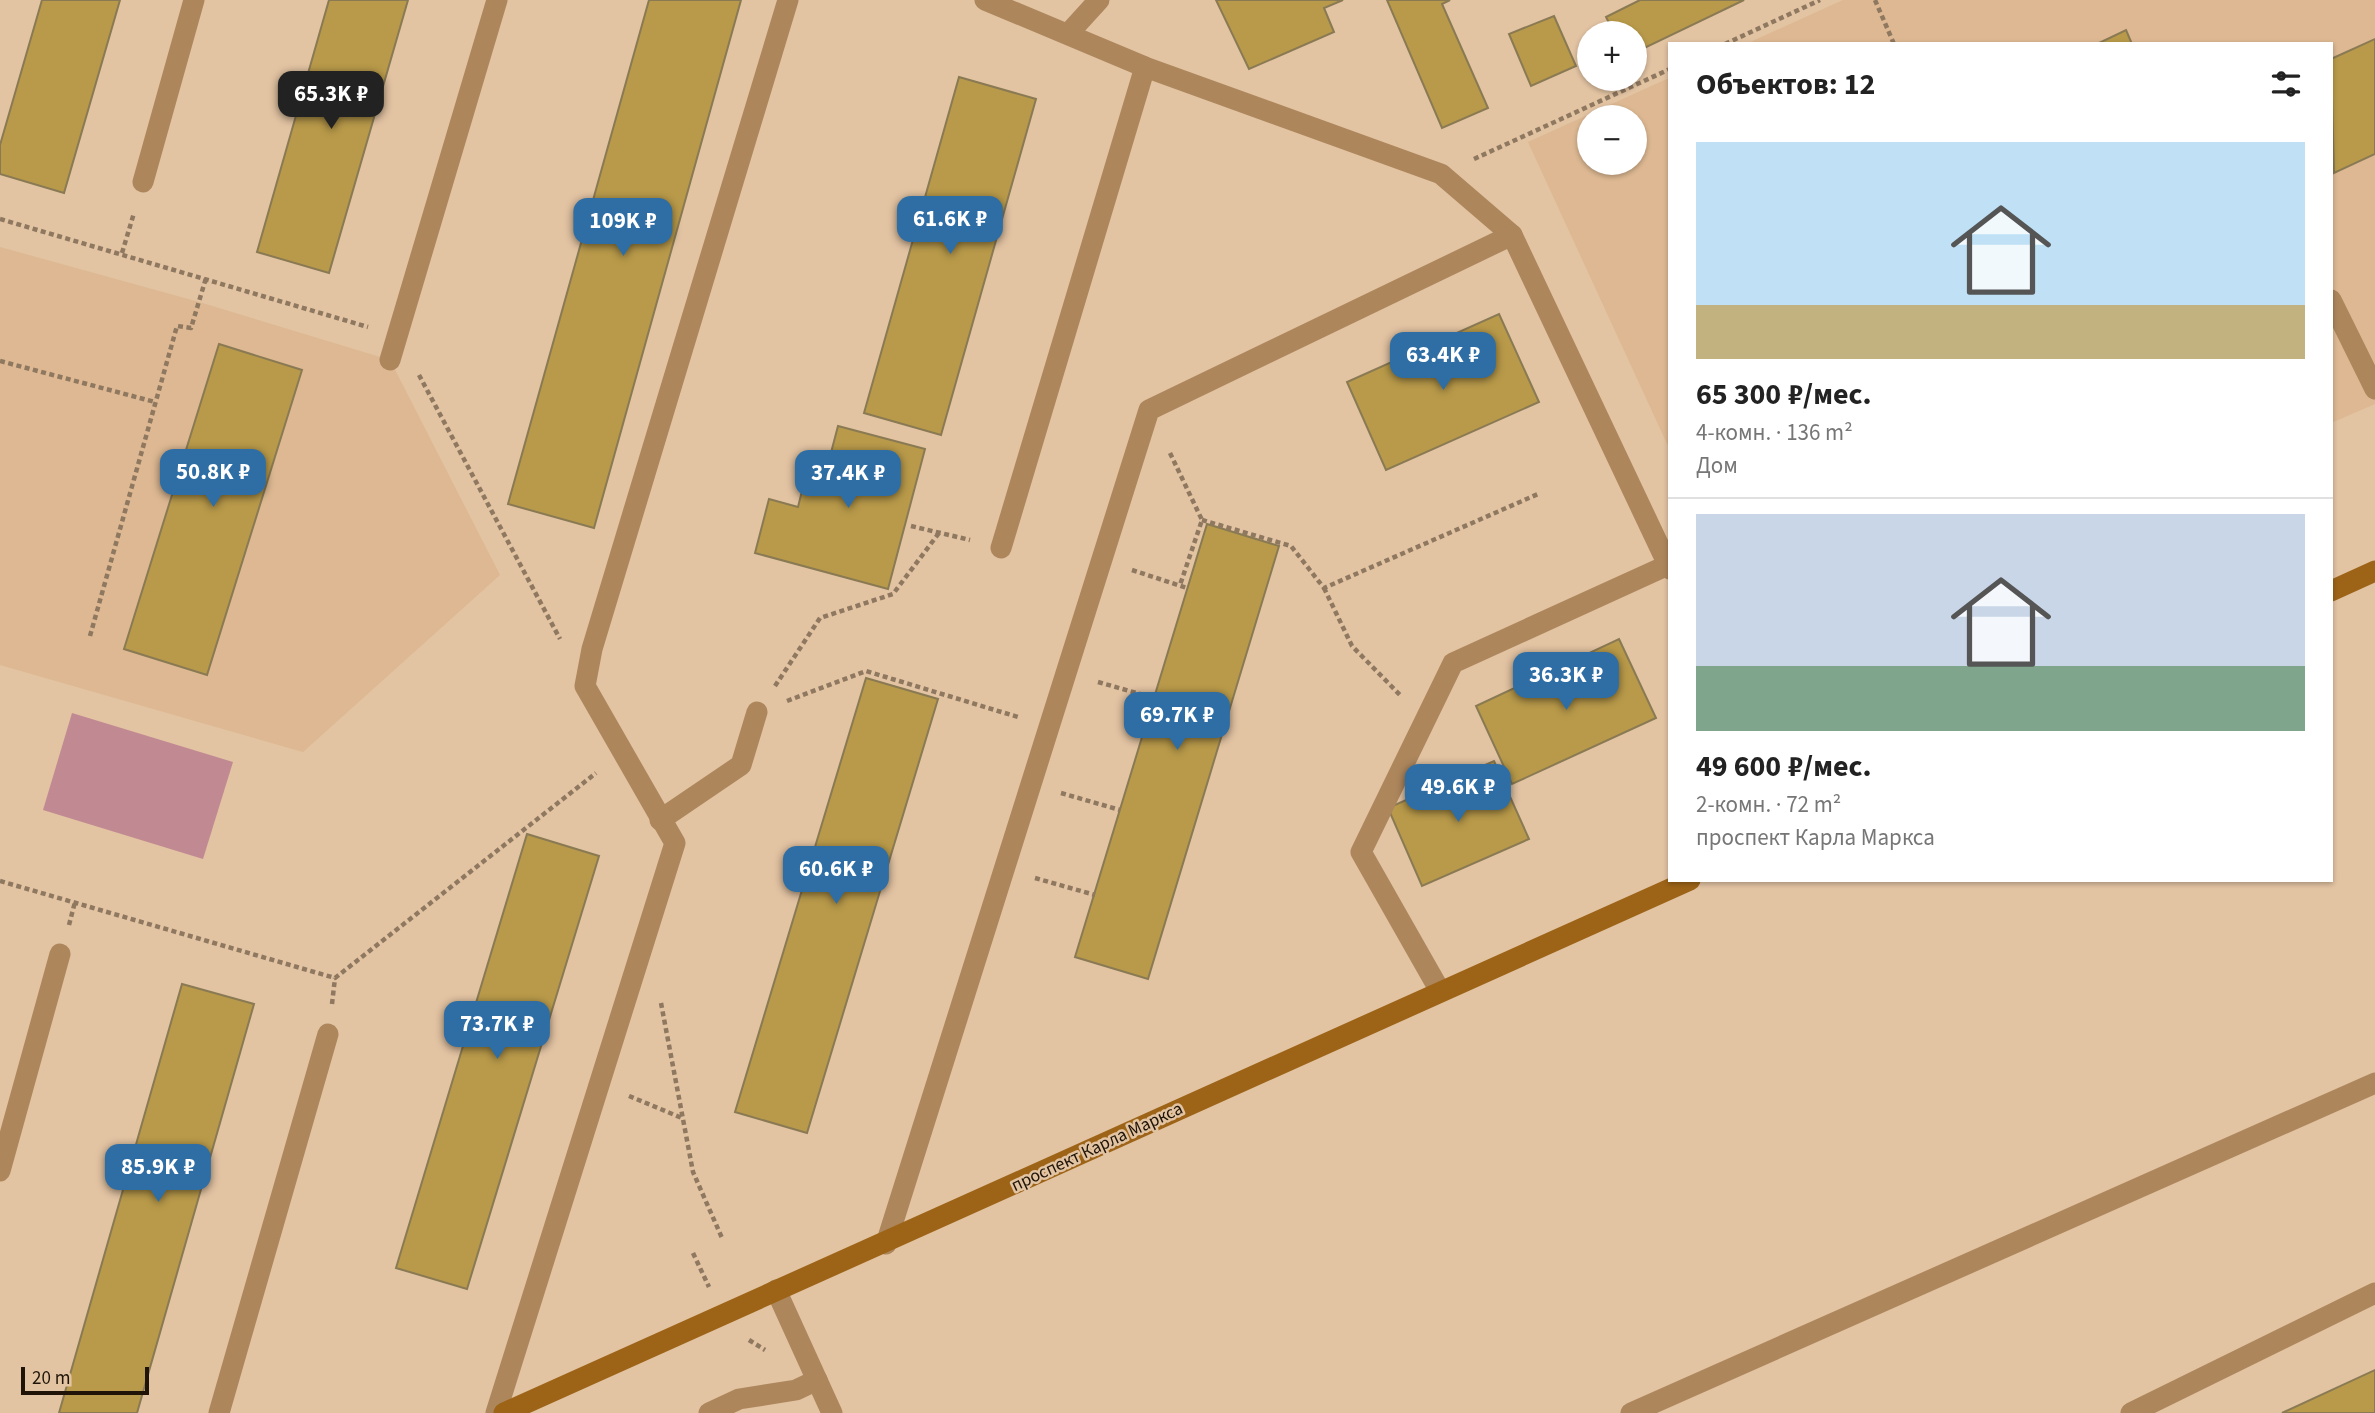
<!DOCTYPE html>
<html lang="ru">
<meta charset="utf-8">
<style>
body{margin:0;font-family:"Source Sans 3",sans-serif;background:#f6f6f6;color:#222;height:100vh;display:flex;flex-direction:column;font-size:26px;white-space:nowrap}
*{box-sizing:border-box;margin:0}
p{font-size:23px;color:#767676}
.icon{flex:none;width:38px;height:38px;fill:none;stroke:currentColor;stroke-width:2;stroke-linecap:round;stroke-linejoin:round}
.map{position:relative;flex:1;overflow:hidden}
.sheet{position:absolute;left:1668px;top:42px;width:665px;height:840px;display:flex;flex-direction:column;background:#fff;border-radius:0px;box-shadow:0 2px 5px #0004}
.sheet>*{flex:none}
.fabs{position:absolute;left:1577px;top:21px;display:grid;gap:14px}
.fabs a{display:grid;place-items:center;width:70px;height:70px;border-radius:50%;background:#fff;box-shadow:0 2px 5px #0004;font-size:35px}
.scale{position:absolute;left:21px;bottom:18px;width:128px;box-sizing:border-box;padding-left:7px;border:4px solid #1f1407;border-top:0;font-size:19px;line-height:24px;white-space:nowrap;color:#1f1407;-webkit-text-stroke:5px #e2c3a2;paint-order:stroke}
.price{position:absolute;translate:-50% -60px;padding:0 16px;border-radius:14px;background:#2f6ea5;color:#fff;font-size:23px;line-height:46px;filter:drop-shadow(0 2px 4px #0008)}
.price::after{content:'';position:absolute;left:50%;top:42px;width:21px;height:16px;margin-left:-10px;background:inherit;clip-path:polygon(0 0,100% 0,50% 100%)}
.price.active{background:#222;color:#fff}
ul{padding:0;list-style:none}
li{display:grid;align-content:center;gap:14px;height:371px;padding:0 28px}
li+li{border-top:2px solid #e0e0e0}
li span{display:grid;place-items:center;height:217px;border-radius:0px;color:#555}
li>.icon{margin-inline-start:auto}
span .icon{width:126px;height:126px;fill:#fffc;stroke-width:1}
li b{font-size:30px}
h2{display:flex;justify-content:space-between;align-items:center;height:84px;padding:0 28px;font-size:30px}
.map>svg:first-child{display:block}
.built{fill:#ddb892;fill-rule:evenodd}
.green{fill:#c18a93}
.building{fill:#b99a4a;stroke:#8a7a54;stroke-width:2}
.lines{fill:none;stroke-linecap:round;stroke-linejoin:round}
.path{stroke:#8f7860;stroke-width:4.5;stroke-dasharray:5 3.5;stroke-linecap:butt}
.lane{stroke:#ad865c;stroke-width:21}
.secondary{stroke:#9d6418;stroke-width:21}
.labels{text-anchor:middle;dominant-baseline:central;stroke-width:5;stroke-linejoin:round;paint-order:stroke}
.street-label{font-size:18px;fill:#1f1407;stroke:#e2c3a2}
</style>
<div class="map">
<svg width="2375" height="1413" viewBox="0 0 2375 1413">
<rect width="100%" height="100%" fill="#e2c3a2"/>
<g class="built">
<polygon points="1843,0 2375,0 2375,404 2331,423 2331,44 1746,44"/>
<path d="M1669 78V448L1528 142ZM1634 117V163H1589V117Z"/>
<polygon points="0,247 199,302 390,360 500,575 303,752 0,665"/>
</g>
<polygon class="green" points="72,713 233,762 203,859 43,810"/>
<g class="building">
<polygon points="42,0 120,0 64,193 0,174 0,145"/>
<polygon points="329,0 408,0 329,273 257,252"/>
<polygon points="649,0 741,0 594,528 508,504"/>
<polygon points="1216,0 1343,0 1324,8 1334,32 1249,69"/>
<polygon points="1387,0 1450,0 1442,4 1488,108 1442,128"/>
<polygon points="1640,0 1744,0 1634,53 1634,33 1614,33 1606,17"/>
<polygon points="1554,16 1576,66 1531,86 1509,34"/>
<polygon points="2126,30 2132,44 2097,44"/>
<polygon points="2375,39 2375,154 2334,173 2331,59"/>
<polygon points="959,77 1036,99 941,435 864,413"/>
<polygon points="1499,314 1539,402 1386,470 1347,382"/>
<polygon points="219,344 302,370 207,675 124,649"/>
<polygon points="838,426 925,449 888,589 755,553 769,499 798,507 809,463 827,468"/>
<polygon points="1207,524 1279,546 1148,979 1075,957"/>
<polygon points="1619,639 1656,718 1512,784 1476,706"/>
<polygon points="866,678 938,699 807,1133 735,1112"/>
<polygon points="1494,761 1529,839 1422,886 1388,808"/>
<polygon points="527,834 599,856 467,1289 396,1268"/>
<polygon points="182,984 254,1004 137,1413 59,1413"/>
<polygon points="2375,1370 2375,1413 2282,1413"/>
</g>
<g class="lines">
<g class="path">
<polyline points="1875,0 1894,44"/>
<polyline points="1725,44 1820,0"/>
<polyline points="1474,159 1670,69"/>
<polyline points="0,219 368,327"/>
<polyline points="122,253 134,213"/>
<polyline points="0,361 155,402"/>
<polyline points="419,375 560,639"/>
<polyline points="1170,453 1202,520 1180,585"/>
<polyline points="1202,520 1291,546 1324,588 1538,494"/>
<polyline points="911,526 970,540"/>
<polyline points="1132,570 1187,588"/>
<polyline points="1324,588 1352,646 1402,697"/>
<polyline points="90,636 177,326 191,328 206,278"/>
<polyline points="1098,682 1154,698"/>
<polyline points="775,686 820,618 893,594 939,533"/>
<polyline points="787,701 866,671 1018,717"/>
<polyline points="1061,793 1120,810"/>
<polyline points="1035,878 1095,895"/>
<polyline points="0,881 335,978 596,773"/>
<polyline points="69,925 75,902"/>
<polyline points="661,1003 693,1172 722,1238"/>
<polyline points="332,1004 335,978"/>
<polyline points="629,1096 682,1118"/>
<polyline points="693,1253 709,1287"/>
<polyline points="749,1340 765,1350"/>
</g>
<g class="lane">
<polyline points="985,0 1145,67 1441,174 1512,235 1670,569"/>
<polyline points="1068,34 1099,0"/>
<polyline points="143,182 194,0"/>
<polyline points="2331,300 2375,389"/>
<polyline points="390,360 497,0"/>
<polyline points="1001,548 1145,67"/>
<polyline points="660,820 741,765 757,712"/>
<polyline points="1440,991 1361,852 1453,663 1668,565"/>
<polyline points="0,1171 60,954"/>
<polyline points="886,1244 1149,410 1512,235"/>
<polyline points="776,1290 832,1413"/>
<polyline points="219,1413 328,1034"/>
<polyline points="496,1413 675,843 585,686 592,649 788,0"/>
<polyline points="709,1413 739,1399 796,1390 817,1380"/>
<polyline points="1631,1413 2375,1083"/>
<polyline points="2131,1413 2375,1293"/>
</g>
<g class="secondary">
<polyline points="2331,591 2375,571"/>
<polyline points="504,1413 1690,880"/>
</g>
</g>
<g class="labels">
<g class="street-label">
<text transform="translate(1097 1147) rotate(-25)">проспект Карла Маркса</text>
</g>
</g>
</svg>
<div class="fabs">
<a>+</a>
<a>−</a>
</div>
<div class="scale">20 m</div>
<b class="price active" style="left:331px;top:131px">65.3K ₽</b>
<b class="price" style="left:950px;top:256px">61.6K ₽</b>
<b class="price" style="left:623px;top:258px">109K ₽</b>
<b class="price" style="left:1443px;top:392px">63.4K ₽</b>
<b class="price" style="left:213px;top:509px">50.8K ₽</b>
<b class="price" style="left:848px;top:510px">37.4K ₽</b>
<b class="price" style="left:1566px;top:712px">36.3K ₽</b>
<b class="price" style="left:1177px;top:752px">69.7K ₽</b>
<b class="price" style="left:1458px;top:824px">49.6K ₽</b>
<b class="price" style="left:836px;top:906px">60.6K ₽</b>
<b class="price" style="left:497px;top:1061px">73.7K ₽</b>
<b class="price" style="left:158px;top:1204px">85.9K ₽</b>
<section class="sheet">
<h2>Объектов: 12<svg class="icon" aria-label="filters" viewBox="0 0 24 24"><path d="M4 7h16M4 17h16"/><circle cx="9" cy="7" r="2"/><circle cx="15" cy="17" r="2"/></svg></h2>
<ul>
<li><span style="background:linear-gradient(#bfe0f5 75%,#c2b280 0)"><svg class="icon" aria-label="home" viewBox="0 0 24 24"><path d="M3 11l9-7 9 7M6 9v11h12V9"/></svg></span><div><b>65 300 ₽/мес.</b><p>4-комн. · 136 m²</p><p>Дом</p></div></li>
<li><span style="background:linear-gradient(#c9d6e8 70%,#7fa58c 0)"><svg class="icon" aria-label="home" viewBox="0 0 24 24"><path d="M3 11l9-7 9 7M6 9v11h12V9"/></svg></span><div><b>49 600 ₽/мес.</b><p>2-комн. · 72 m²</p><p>проспект Карла Маркса</p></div></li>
</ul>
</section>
</div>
